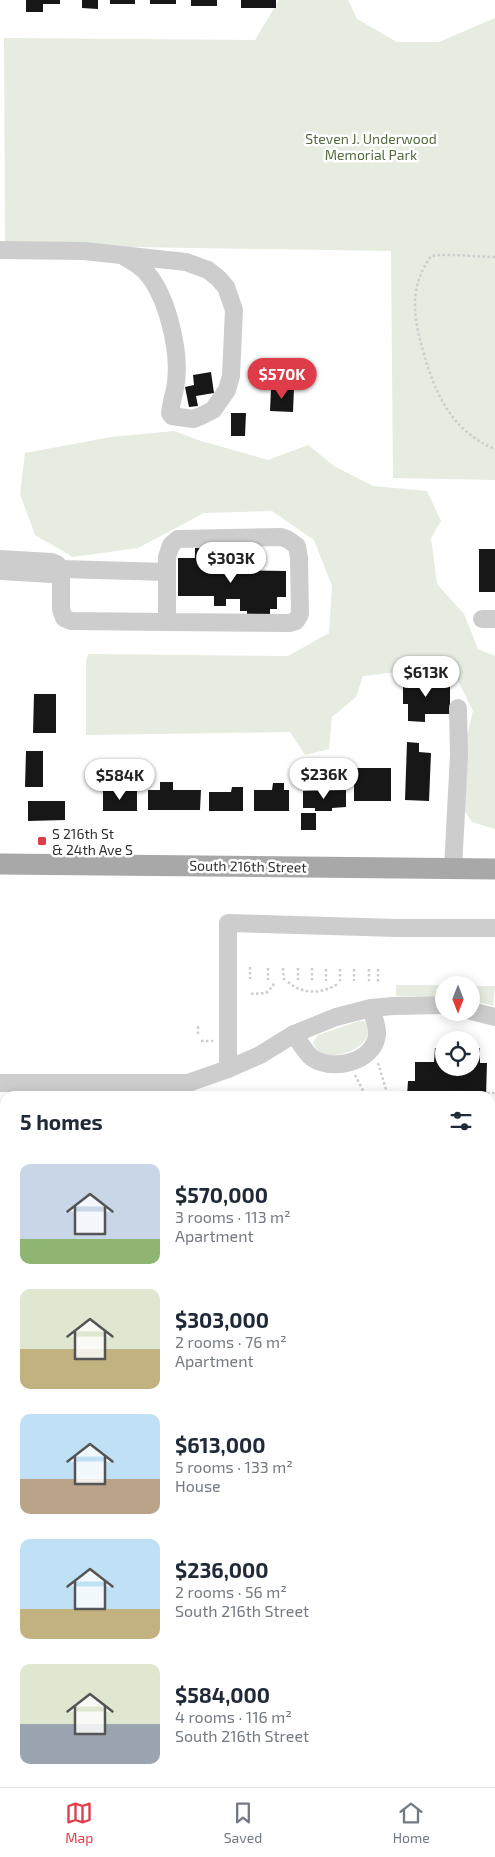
<!DOCTYPE html>
<meta charset="utf-8">
<style>
body{margin:0;font-family:"Exo 2",sans-serif;background:#f6f6f7;color:#1f2937;height:100vh;display:flex;flex-direction:column;font-size:19px;white-space:nowrap}
*{box-sizing:border-box;margin:0}
p{font-size:16px;color:#747a83}
.icon{flex:none;width:28px;height:28px;fill:none;stroke:currentColor;stroke-width:2;stroke-linecap:round;stroke-linejoin:round}
.map{position:relative;flex:1;overflow:hidden}
.details{position:absolute;left:0px;top:1091px;width:495px;height:696px;display:flex;flex-direction:column;background:#fff;border-radius:15px 15px 0 0;box-shadow:0 2px 12px #0003}
.details>*{flex:none}
.needle{width:32px;rotate:180deg}
.buttons{position:absolute;left:435px;top:976px;display:grid;gap:10px}
.buttons a{display:grid;place-items:center;width:45px;height:45px;border-radius:50%;background:#fff;box-shadow:0 2px 12px #0003;font-size:25px}
.price{position:absolute;translate:-50% -42px;padding:0 11px;border-radius:18px;background:#fff;color:#222;font-size:16px;line-height:32px;filter:drop-shadow(0 1px 2px #0008)}
.price::after{content:'';position:absolute;left:50%;top:30px;width:15px;height:11px;margin-left:-8px;background:inherit;clip-path:polygon(0 0,100% 0,50% 100%)}
.price.on{background:#de3c48;color:#fff}
ul{padding:0;list-style:none}
li{display:flex;align-items:center;gap:15px;height:125px;padding:0 20px}
li span{display:grid;place-items:center;flex:none;width:140px;height:100px;border-radius:10px;color:#555}
li>.icon{margin-inline-start:auto}
span .icon{width:60px;height:60px;fill:#fffc;stroke-width:1}
li b{font-size:21px}
h2{display:flex;justify-content:space-between;align-items:center;height:60px;padding:0 20px;font-size:21px}
.tabs{display:flex;justify-content:space-around;align-items:center;height:70px;border-top:1px solid #e0e1e3;background:#fff;font-size:14px;color:#747a83}
.tabs a{display:grid;justify-items:center;gap:2px}
.tabs .on{color:#de3c48}
.map>svg:first-child{display:block}
.green{fill:#e6ecdf}
.building{fill:#171717}
.lines{fill:none;stroke-linecap:round;stroke-linejoin:round}
.path{stroke:#cdcdcd;stroke-width:2.5;stroke-dasharray:2.5 2.5;stroke-linecap:butt}
.minor{stroke:#cdcdcd;stroke-width:18}
.major{stroke:#a8a8a8;stroke-width:21}
.poi-dot{fill:#de3c48;stroke:#fff;stroke-width:2}
.labels{text-anchor:middle;dominant-baseline:central;stroke-width:5;stroke-linejoin:round;paint-order:stroke}
.park-label{font-size:14px;fill:#536b3f;stroke:#fff}
.poi-label{font-size:14px;fill:#303030;stroke:#fff;text-anchor:start}
.street-label{font-size:14px;fill:#303030;stroke:#fff}
</style>
<div class="map">
<svg width="495" height="1787" viewBox="0 0 495 1787">
<rect width="100%" height="100%" fill="#fff"/>
<g class="green">
<polygon points="279,0 348,0 357,19 397,42 439,42 495,18 495,480 393,478 391,251 5,245 4,38 255,40"/>
<polygon points="174,431 201,441 268,460 308,445 334,466 373,486 427,491 441,521 431,538 437,584 464,614 478,649 495,656 495,829 472,822 453,794 473,711 454,673 406,671 363,676 356,697 332,717 329,749 305,755 290,732 86,735 86,661 88,654 288,656 329,633 332,586 314,540 272,511 204,513 138,548 73,557 35,535 20,494 25,453 111,437"/>
<rect x="396" y="985" width="48" height="11"/>
<polygon points="471,986 495,986 493,1006 471,1000"/>
<path d="M359 1021H364C385 1044 322 1072 313 1042L318 1035Z"/>
</g>
<g class="building">
<polygon points="26,0 60,0 60,4 43,4 43,12 26,12"/>
<polygon points="82,0 98,0 98,9 82,8"/>
<rect x="110" y="0" width="25" height="4"/>
<rect x="150" y="0" width="26" height="4"/>
<rect x="191" y="0" width="26" height="6"/>
<rect x="241" y="0" width="35" height="8"/>
<polygon points="211,372 214,393 196,396 198,406 189,407 185,387 194,385 193,375"/>
<polygon points="271,388 294,388 293,412 270,411"/>
<polygon points="231,413 246,413 245,436 231,436"/>
<polygon points="195,548 212,548 212,559 223,559 222,570 286,571 286,597 277,597 277,609 270,609 270,620 247,620 247,611 240,611 240,599 226,599 226,606 214,606 214,596 178,596 178,558 195,558"/>
<rect x="479" y="549" width="16" height="43"/>
<polygon points="403,679 450,679 450,714 425,714 425,722 408,721 408,704 403,704"/>
<polygon points="34,694 56,694 56,733 33,733"/>
<polygon points="407,742 419,743 419,752 431,753 429,801 405,800"/>
<polygon points="26,751 43,751 43,787 25,787"/>
<rect x="354" y="768" width="37" height="33"/>
<polygon points="160,782 173,782 173,790 201,790 200,810 148,810 148,790 160,790"/>
<polygon points="273,783 284,783 284,790 289,790 289,811 254,811 254,790 272,790"/>
<polygon points="232,787 243,787 243,811 209,811 209,792 231,792"/>
<polygon points="346,790 346,807 332,808 332,811 315,811 315,808 303,808 303,791"/>
<rect x="103" y="791" width="34" height="20"/>
<polygon points="28,801 65,801 65,820 28,821"/>
<rect x="301" y="813" width="15" height="17"/>
<polygon points="435,1048 444,1048 444,1068 471,1068 471,1048 480,1048 480,1063 487,1063 486,1096 407,1096 408,1081 415,1081 415,1062 434,1062"/>
<polygon points="490,1335 495,1335 495,1787 332,1787 332,1782 490,1782"/>
<rect x="97" y="1782" width="111" height="5"/>
</g>
<g class="lines">
<g class="path">
<path d="M495 257C474 257 452 253 431 256 409 287 413 316 423 351 435 393 451 431 495 449"/>
<polyline points="250,967 250,979"/>
<polyline points="268,968 268,980"/>
<polyline points="283,968 284,980"/>
<polyline points="298,968 298,980"/>
<polyline points="312,968 312,981"/>
<polyline points="326,969 326,981"/>
<polyline points="340,969 340,981"/>
<polyline points="354,969 354,981"/>
<polyline points="369,969 369,981"/>
<polyline points="378,969 378,982"/>
<path d="M288 982C303 995 323 994 339 983"/>
<polyline points="251,994 266,993 273,986 274,982"/>
<polyline points="198,1034 198,1027 200,1028"/>
<polyline points="201,1041 213,1041"/>
<polyline points="378,1063 388,1096"/>
<polyline points="355,1075 366,1096"/>
<polyline points="487,1093 495,1093"/>
<polyline points="490,1278 495,1278"/>
</g>
<g class="minor">
<path d="M0 250 84 251 186 262 208 270 218 278 226 287 234 310 231 376 227 390 213 410 201 416 193 419 172 416 170 413C171 402 175 393 176 382 180 350 167 292 143 269 137 264 130 260 123 256"/>
<polygon points="281,537 287,539 297,546 299,558 300,614 296,621 289,623 167,622 167,557 171,545 178,539"/>
<polyline points="0,559 52,562 57,564 61,569 61,609 64,618 71,621 167,622"/>
<polyline points="0,571 51,574 61,569 167,572"/>
<polyline points="482,619 495,619"/>
<polyline points="453,868 459,755 458,708"/>
<polyline points="471,1011 495,1017"/>
<path d="M294 1034C299 1041 304 1050 310 1056 329 1073 374 1063 377 1035 378 1026 373 1017 371 1008"/>
<polyline points="228,1069 228,923 396,928 495,928"/>
<polyline points="0,1083 188,1083 228,1069 260,1055 294,1034 336,1017 371,1008 393,1006 444,1005"/>
<polyline points="0,1188 0,1787"/>
<polyline points="490,1307 495,1307"/>
<polyline points="69,1787 69,1782"/>
<polyline points="243,1787 244,1782"/>
<polyline points="304,1787 304,1782"/>
</g>
<polyline class="major" points="0,864 495,869"/>
</g>
<rect class="poi-dot" x="37" y="836" width="10" height="10" rx="2.5"/>
<g class="labels">
<g class="park-label">
<text x="371" y="138">Steven J. Underwood<tspan x="371" dy="16">Memorial Park</tspan></text>
</g>
<g class="poi-label">
<text x="52" y="833">S 216th St<tspan x="52" dy="16">&amp; 24th Ave S</tspan></text>
</g>
<g class="street-label">
<text transform="translate(248 866) rotate(1)">South 216th Street</text>
</g>
</g>
</svg>
<div class="buttons">
<a><svg class="needle" viewBox="-14 -14 28 28"><path d="M0-13l5 13h-10z" fill="#e53935"/><path d="M0 13l5-13h-10z" fill="#747a83"/></svg></a>
<a><svg class="icon" aria-label="locate" viewBox="0 0 24 24"><circle cx="12" cy="12" r="6"/><path d="M12 2v4M12 18v4M2 12h4M18 12h4"/></svg></a>
</div>
<b class="price on" style="left:282px;top:400px">$570K</b>
<b class="price" style="left:231px;top:584px">$303K</b>
<b class="price" style="left:426px;top:698px">$613K</b>
<b class="price" style="left:324px;top:800px">$236K</b>
<b class="price" style="left:120px;top:801px">$584K</b>
<section class="details">
<h2>5 homes<svg class="icon" aria-label="filters" viewBox="0 0 24 24"><path d="M4 7h16M4 17h16"/><circle cx="9" cy="7" r="2"/><circle cx="15" cy="17" r="2"/></svg></h2>
<ul>
<li><span style="background:linear-gradient(#c9d6e8 75%,#8fb573 0)"><svg class="icon" aria-label="home" viewBox="0 0 24 24"><path d="M3 11l9-7 9 7M6 9v11h12V9"/></svg></span><div><b>$570,000</b><p>3 rooms · 113 m²</p><p>Apartment</p></div></li>
<li><span style="background:linear-gradient(#dfe7d0 60%,#c2b280 0)"><svg class="icon" aria-label="home" viewBox="0 0 24 24"><path d="M3 11l9-7 9 7M6 9v11h12V9"/></svg></span><div><b>$303,000</b><p>2 rooms · 76 m²</p><p>Apartment</p></div></li>
<li><span style="background:linear-gradient(#bfe0f5 65%,#b9a48a 0)"><svg class="icon" aria-label="home" viewBox="0 0 24 24"><path d="M3 11l9-7 9 7M6 9v11h12V9"/></svg></span><div><b>$613,000</b><p>5 rooms · 133 m²</p><p>House</p></div></li>
<li><span style="background:linear-gradient(#bfe0f5 70%,#c2b280 0)"><svg class="icon" aria-label="home" viewBox="0 0 24 24"><path d="M3 11l9-7 9 7M6 9v11h12V9"/></svg></span><div><b>$236,000</b><p>2 rooms · 56 m²</p><p>South 216th Street</p></div></li>
<li><span style="background:linear-gradient(#dfe7d0 60%,#9aa5b1 0)"><svg class="icon" aria-label="home" viewBox="0 0 24 24"><path d="M3 11l9-7 9 7M6 9v11h12V9"/></svg></span><div><b>$584,000</b><p>4 rooms · 116 m²</p><p>South 216th Street</p></div></li>
</ul>
</section>
</div>
<nav class="tabs">
<a class="on"><svg class="icon" aria-label="map" viewBox="0 0 24 24"><path d="M3 6l6-2 6 2 6-2v14l-6 2-6-2-6 2zM9 4v14M15 6v14"/></svg>Map</a>
<a><svg class="icon" aria-label="saved" viewBox="0 0 24 24"><path d="M7 4h10v16l-5-4-5 4z"/></svg>Saved</a>
<a><svg class="icon" aria-label="home" viewBox="0 0 24 24"><path d="M3 11l9-7 9 7M6 9v11h12V9"/></svg>Home</a>
</nav>
